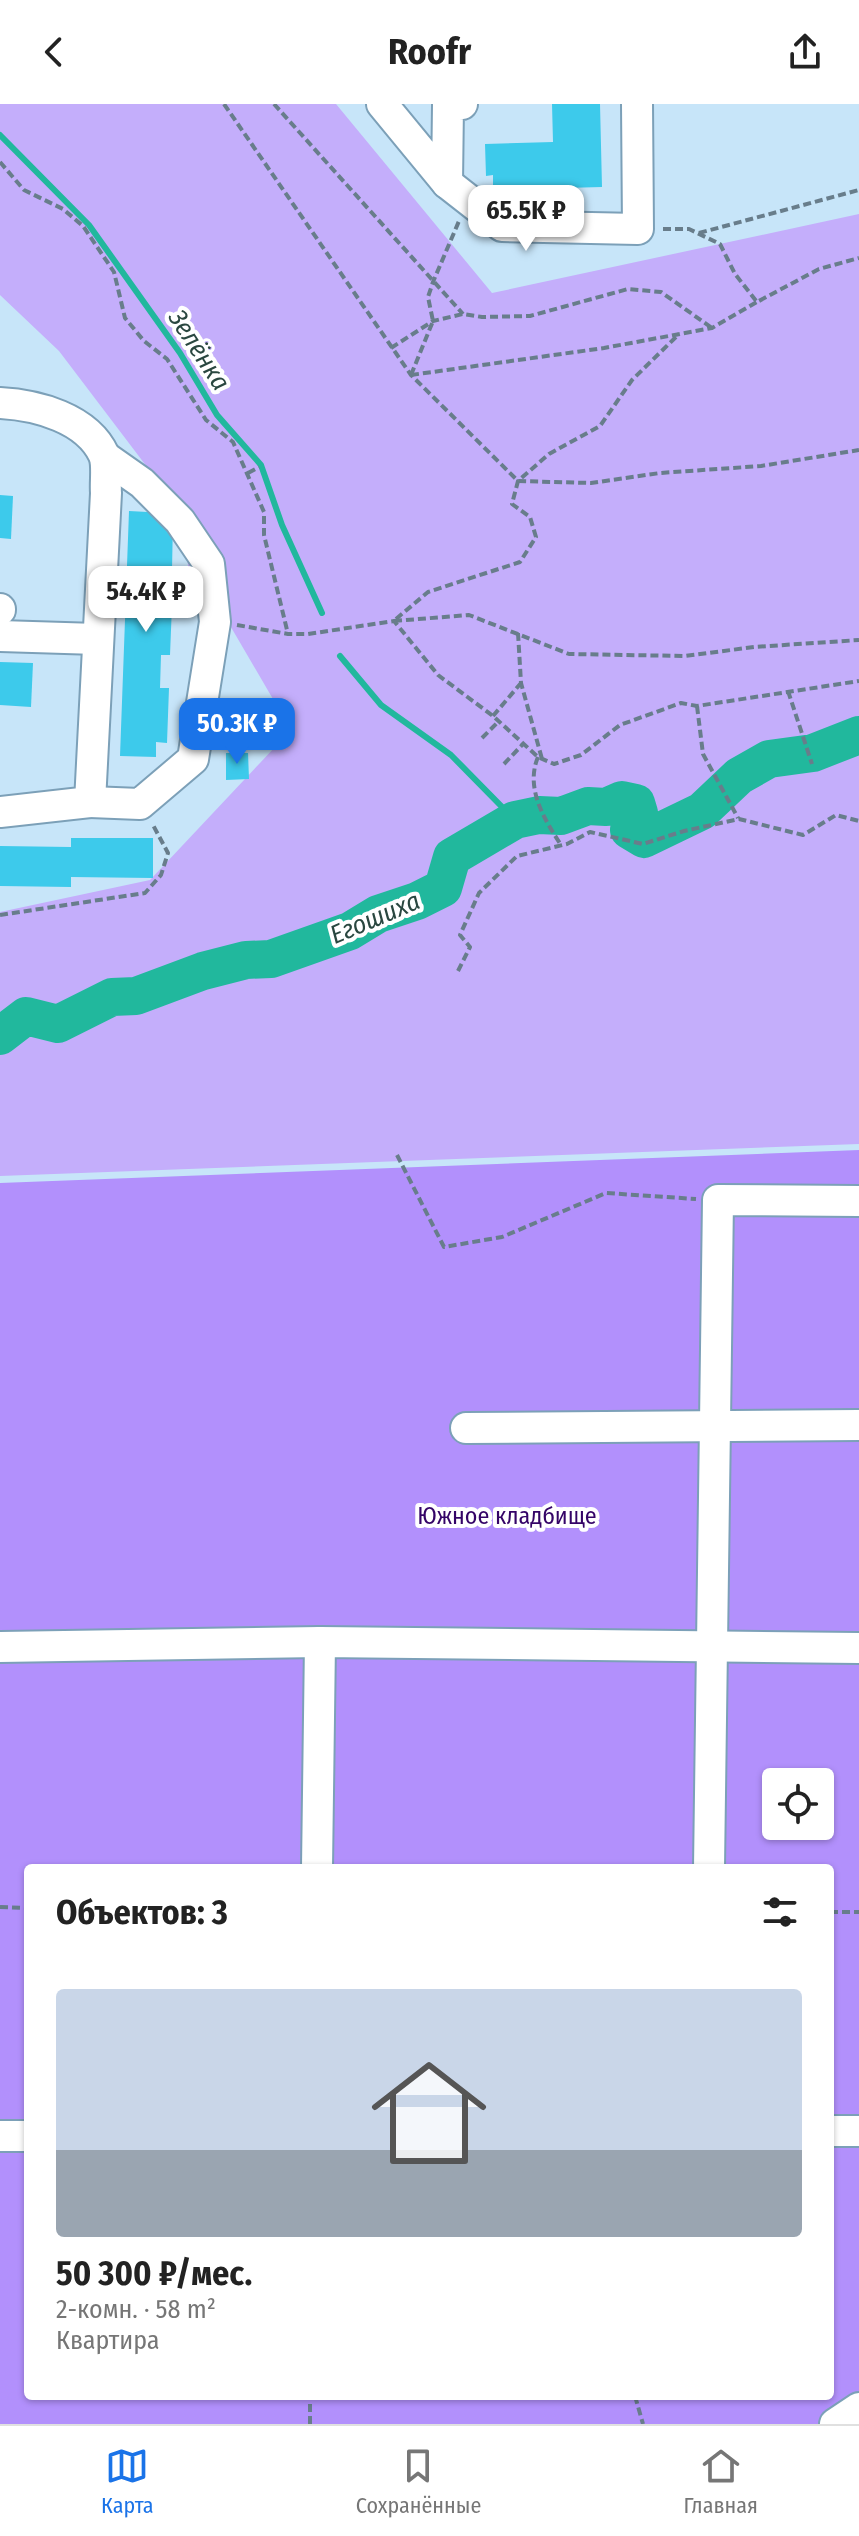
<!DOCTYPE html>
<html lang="ru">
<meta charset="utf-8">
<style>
body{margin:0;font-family:"Fira Sans Condensed",sans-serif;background:#f6f6f6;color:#222;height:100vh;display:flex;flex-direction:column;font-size:30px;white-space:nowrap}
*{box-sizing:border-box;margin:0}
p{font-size:26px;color:#767676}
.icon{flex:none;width:44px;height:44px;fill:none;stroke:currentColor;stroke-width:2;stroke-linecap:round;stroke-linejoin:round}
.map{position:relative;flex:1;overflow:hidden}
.panel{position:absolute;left:24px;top:1760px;width:810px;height:536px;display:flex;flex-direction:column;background:#fff;border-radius:8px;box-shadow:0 2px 6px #0004}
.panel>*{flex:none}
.controls{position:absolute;left:762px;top:1664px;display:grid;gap:16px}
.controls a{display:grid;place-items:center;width:72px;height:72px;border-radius:8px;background:#fff;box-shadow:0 2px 6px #0004;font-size:40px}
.price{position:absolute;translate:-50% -68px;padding:0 18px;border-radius:16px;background:#fff;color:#222;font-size:26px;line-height:52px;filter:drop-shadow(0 2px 4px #0008)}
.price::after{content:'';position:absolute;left:50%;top:48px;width:24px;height:18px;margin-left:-12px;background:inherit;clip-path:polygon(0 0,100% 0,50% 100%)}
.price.on{background:#1a73e8;color:#fff}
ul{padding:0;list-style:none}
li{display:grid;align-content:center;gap:16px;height:424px;padding:0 32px}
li+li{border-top:2px solid #e0e0e0}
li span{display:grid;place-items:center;height:248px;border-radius:8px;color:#555}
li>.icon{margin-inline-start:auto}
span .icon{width:144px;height:144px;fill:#fffc;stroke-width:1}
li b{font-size:34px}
h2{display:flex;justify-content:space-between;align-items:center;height:96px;padding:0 32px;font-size:34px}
header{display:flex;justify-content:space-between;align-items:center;height:104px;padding:0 32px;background:#fff;font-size:36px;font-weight:700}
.dock{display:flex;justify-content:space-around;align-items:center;height:112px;border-top:2px solid #e0e0e0;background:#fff;font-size:22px;color:#767676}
.dock a{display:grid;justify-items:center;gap:4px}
.dock .on{color:#1a73e8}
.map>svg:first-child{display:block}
.green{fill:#c4aefb}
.forest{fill:#b290fc;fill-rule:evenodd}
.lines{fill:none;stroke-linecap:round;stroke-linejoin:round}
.stream{stroke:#21b89d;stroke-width:6}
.river{stroke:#21b89d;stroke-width:38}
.building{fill:#3dcaeb}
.minor-casing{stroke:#7ca0b8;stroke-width:34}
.path{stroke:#687d8b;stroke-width:4;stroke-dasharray:8 4;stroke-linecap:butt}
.minor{stroke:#fff;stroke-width:30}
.labels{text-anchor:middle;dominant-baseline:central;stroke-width:8;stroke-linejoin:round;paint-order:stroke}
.park-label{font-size:24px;fill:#340467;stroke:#fff}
.water-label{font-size:26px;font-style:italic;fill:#2a4740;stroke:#fff}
</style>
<header><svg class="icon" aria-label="back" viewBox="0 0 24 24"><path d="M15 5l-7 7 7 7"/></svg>Roofr<svg class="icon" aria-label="share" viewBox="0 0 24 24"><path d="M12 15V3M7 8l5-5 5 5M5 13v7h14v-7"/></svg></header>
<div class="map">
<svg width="859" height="2320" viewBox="0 0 859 2320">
<rect width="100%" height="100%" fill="#c7e5f9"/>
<polygon class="green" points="0,0 336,0 492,189 859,110 859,1040 0,1072 0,808 150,776 291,626 228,518 189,479 185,413 59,247 0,191"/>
<path class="forest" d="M859 1046V2320H0V1079ZM776 1678H820V1722H776ZM28 1764H830V2292H28Z"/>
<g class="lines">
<g class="stream">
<polyline points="0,31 89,121 180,249 217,311 261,361 282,421 322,509"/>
<polyline points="340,552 381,601 451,651 515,716"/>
</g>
<polyline class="river" points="0,932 26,912 58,920 112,893 136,892 203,867 246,856 271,855 350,827 378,810 417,797 443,784 452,753 515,716 539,711 561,712 588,702 606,703 622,696 636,699 639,709 629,726 644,735 702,707 739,672 769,655 813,649 859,631"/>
</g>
<g class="building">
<polygon points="552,0 600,0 602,83 493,86 493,71 486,72 485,40 553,38"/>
<polygon points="0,391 13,392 11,435 0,434"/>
<polygon points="129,407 166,409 173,416 172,466 165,466 164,501 172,501 170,551 161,551 160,584 169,584 167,639 156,638 156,653 120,652"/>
<polygon points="0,558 33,559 31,603 0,601"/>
<polygon points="226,649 248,649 249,675 226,676"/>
<polygon points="71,734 153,734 153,774 71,773 71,783 0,782 0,742 71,743"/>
</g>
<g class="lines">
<g class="minor-casing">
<g id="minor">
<polyline points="382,0 447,79 448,1 462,0"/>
<polyline points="447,79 502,122 638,125 637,0"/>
<path d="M0 299C37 301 87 314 104 351 108 361 105 378 106 389L90 698 0 708"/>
<polyline points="0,505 0,506"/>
<polyline points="0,532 97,535"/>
<polyline points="90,698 140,700 193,655 215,518 209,460 180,417 142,379 105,353"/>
<polyline points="466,1324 859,1321"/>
<polyline points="0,1543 320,1538 859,1544"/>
<polyline points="317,1764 320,1538"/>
<polyline points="709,1764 718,1096 859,1097"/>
<polyline points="830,2027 859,2027"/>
<polyline points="0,2032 28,2032"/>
<polyline points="835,2320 859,2304"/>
</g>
</g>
<g class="path">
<polyline points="224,0 411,271 518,377 591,379 660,369 761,362 859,346"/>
<polyline points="274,0 463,210"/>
<polyline points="0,58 24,86 63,105 83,122 114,168 125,214 144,237 167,255 206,316 233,338 264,408 264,431 288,530"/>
<polyline points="663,125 689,125 720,140 735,170 757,198 819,165 859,154"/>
<polyline points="699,129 859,86"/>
<polyline points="391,244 433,217 463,210 482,213 530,212 628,185 661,188 712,224"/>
<polyline points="411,271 604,244 712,224 757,198"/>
<polyline points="411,271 433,217 428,193 433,178 459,117"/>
<polyline points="248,369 259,363"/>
<polyline points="396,515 428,488 520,458 536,433 530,413 512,400 518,377 549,350 600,322 632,276 679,230"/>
<polyline points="394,517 469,511 569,550 685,552 754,543 859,536"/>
<polyline points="237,521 288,530 308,530 394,517 438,571 493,612 538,653 554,660 581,651 620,621 681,599 697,602 859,577"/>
<polyline points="518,529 521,579 542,655"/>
<polyline points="788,587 812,660"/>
<polyline points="697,602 703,650 738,714"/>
<polyline points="493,612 521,579"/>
<polyline points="482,634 499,617"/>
<path d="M538 653C525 684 544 715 561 741"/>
<polyline points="504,660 523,640"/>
<polyline points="0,811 145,789 161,771 168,749 153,721"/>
<polyline points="458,867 470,843 460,831 479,789 517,752 567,740 590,728 643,740 684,727 739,715 803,731 836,711 859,717"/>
<polyline points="397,1051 444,1143 502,1133 606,1089 696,1095"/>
<polyline points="0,1803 28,1804"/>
<polyline points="830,1808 859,1808"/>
<polyline points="635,2292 643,2320"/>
<polyline points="310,2320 310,2292"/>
</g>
<use href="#minor" class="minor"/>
</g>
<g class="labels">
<g class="park-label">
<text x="507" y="1412">Южное кладбище</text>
</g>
<g class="water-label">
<text transform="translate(199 246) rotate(57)">Зелёнка</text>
<text transform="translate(375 814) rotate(-23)">Егошиха</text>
</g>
</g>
</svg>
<div class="controls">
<a><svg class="icon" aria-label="locate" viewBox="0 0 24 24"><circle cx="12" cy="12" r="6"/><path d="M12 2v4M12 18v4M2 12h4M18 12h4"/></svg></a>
</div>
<b class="price" style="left:526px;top:149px">65.5K ₽</b>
<b class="price" style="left:146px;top:530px">54.4K ₽</b>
<b class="price on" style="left:237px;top:662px">50.3K ₽</b>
<section class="panel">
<h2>Объектов: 3<svg class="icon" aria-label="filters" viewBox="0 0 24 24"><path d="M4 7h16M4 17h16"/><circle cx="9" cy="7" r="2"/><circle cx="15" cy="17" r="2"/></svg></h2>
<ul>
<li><span style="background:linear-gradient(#c9d6e8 65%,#9aa5b1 0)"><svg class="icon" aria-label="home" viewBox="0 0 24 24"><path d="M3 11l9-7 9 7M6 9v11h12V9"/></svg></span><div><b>50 300 ₽/мес.</b><p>2-комн. · 58 m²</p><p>Квартира</p></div></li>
</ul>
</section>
</div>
<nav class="dock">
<a class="on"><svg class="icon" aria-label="map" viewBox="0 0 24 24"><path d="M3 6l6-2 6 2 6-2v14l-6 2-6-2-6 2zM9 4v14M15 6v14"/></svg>Карта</a>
<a><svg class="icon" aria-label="saved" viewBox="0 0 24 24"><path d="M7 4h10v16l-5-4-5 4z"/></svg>Сохранённые</a>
<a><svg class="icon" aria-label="home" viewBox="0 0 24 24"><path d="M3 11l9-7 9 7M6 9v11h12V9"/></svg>Главная</a>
</nav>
